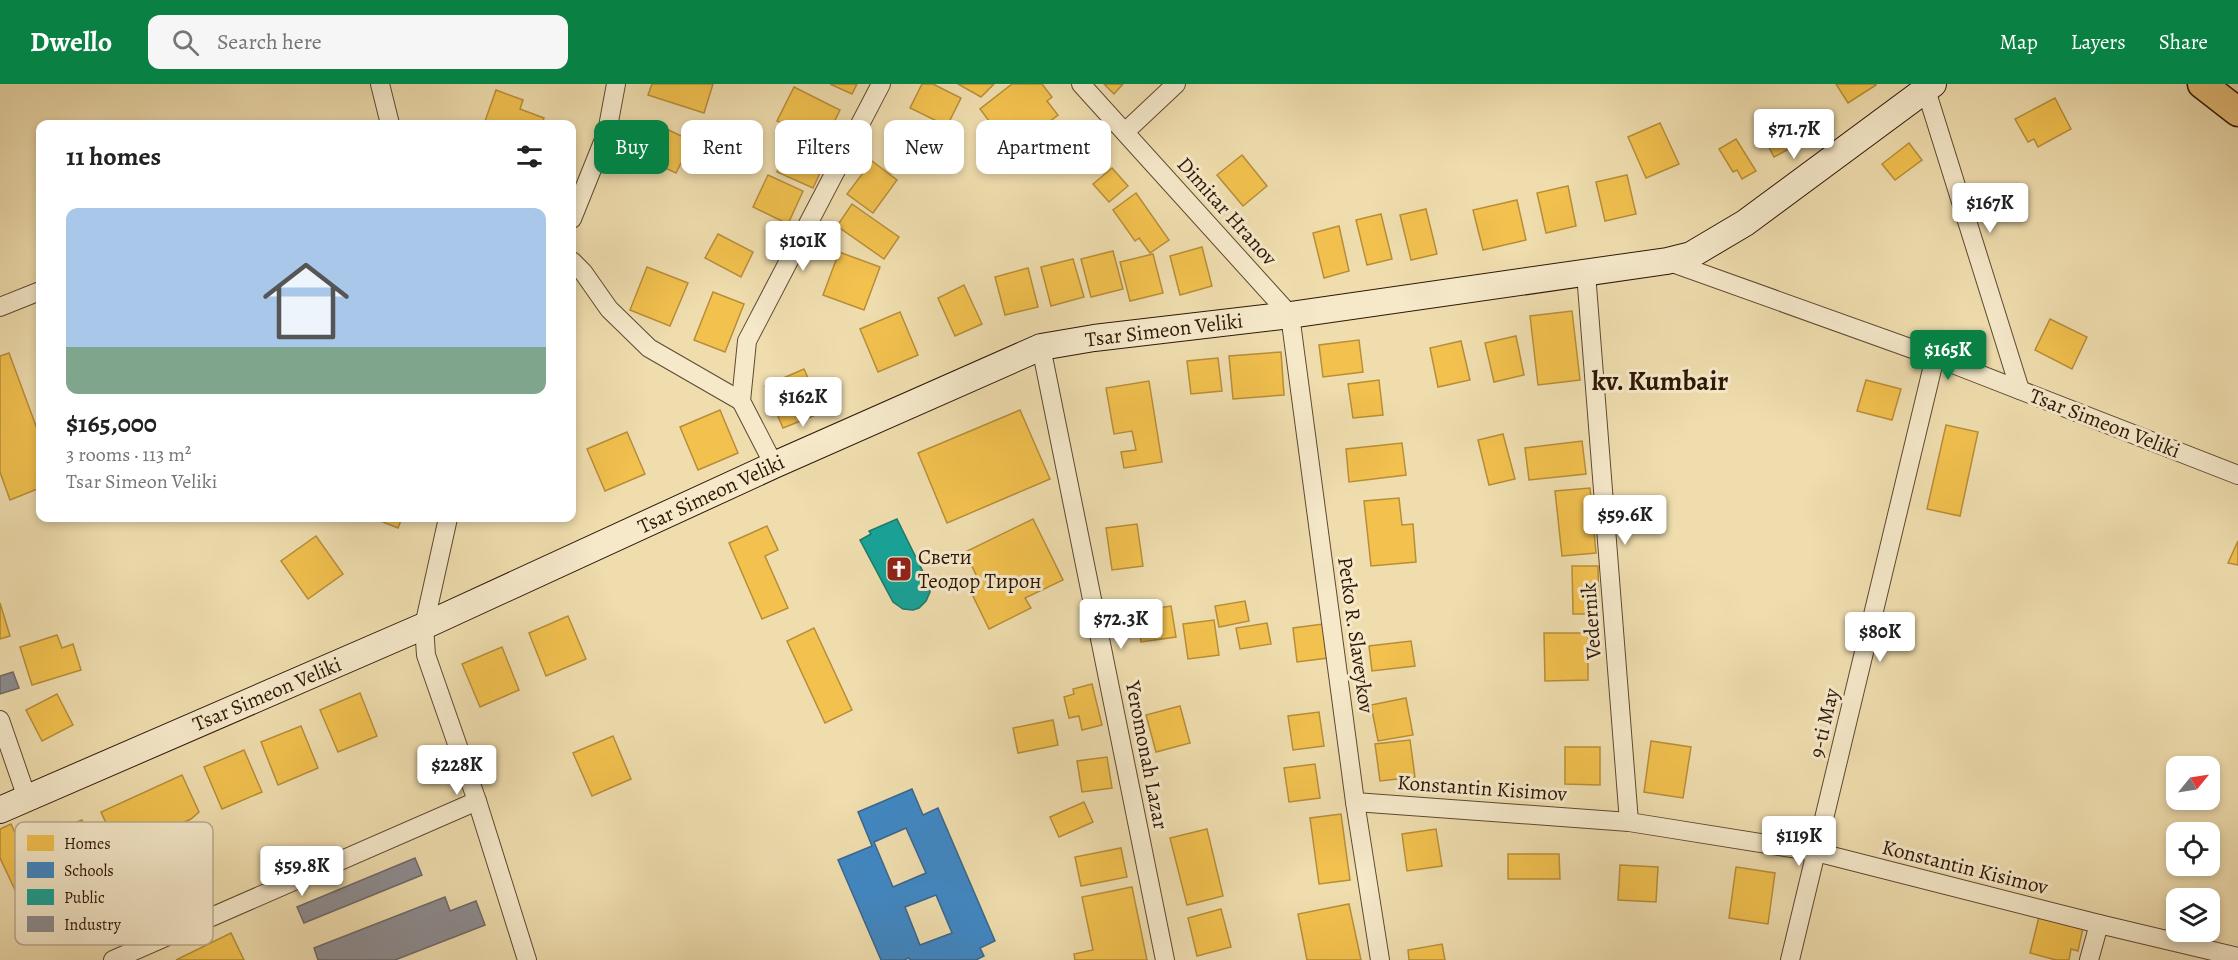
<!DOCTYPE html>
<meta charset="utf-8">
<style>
body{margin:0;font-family:Alegreya,serif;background:#f6f6f6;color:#222;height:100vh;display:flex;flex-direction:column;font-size:22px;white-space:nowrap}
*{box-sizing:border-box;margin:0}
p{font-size:20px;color:#767676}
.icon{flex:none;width:33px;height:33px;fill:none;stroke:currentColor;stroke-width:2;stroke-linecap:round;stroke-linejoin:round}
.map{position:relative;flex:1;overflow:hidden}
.sheet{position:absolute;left:36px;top:36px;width:540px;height:402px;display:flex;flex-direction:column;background:#fff;border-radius:12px;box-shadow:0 3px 9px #0003}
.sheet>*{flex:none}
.hud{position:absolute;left:594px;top:36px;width:570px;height:54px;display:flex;gap:12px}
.needle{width:39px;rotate:60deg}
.controls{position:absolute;left:2166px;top:672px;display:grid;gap:12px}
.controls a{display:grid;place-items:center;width:54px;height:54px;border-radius:12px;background:#fff;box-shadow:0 3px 9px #0003;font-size:30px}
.price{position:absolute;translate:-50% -51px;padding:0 14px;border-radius:6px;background:#fff;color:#222;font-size:20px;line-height:39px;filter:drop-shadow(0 2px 3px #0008)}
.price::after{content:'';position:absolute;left:50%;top:36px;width:18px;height:14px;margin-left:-9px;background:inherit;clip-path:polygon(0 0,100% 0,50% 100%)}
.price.on{background:#0b8043;color:#fff}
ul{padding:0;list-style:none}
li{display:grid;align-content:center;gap:12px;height:318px;padding:0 30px}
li+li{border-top:2px solid #e0e0e0}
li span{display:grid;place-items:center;height:186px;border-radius:12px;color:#555}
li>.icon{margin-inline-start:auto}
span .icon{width:108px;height:108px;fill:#fffc;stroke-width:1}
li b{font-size:26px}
h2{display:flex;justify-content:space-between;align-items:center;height:72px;padding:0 30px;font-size:26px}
.pill{padding:0 21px;border-radius:12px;background:#fff;box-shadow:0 3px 9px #0003;font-size:21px;line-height:54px}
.pill.on{background:#0b8043;color:#fff}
header{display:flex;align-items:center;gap:36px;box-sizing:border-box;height:84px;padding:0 30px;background:#0b8043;color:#fff}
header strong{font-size:28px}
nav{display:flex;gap:33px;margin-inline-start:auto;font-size:21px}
.search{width:420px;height:54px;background:#f6f6f6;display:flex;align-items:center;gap:15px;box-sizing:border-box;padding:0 21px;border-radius:12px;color:#767676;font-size:22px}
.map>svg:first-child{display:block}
.homes{fill:#f2c14e;stroke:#b88e39;stroke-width:1.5}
.schools{fill:#3f88c5;stroke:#3a668c;stroke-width:1.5;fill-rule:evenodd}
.public{fill:#17a398;stroke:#1e796c;stroke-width:1.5}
.industry{fill:#8d8d92;stroke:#716968;stroke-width:1.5}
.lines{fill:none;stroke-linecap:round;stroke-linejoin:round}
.street-casing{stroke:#5f4831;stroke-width:20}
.secondary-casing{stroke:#2f1607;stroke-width:28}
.primary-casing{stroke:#2f1607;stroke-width:31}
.street{stroke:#f5e9ca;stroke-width:18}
.secondary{stroke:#f5e9ca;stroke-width:26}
.primary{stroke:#e8be77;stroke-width:28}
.labels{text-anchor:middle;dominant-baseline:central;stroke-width:6;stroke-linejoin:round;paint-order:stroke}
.street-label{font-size:21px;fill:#2f1607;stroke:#f5e9ca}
.poi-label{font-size:21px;fill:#2f1607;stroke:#f5e9ca;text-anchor:start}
.district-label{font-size:27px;font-weight:bold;fill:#2f1607;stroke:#f5e9ca}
.key{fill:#f5e9ca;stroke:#baaa90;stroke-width:1.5}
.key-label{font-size:16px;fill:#2f1607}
</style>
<header>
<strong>Dwello</strong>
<div class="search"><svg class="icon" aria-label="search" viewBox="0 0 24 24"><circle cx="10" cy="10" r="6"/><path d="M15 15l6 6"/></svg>Search here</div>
<nav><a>Map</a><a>Layers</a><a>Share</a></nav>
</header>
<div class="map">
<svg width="2238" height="876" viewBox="0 0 2238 876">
<rect width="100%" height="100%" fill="#efddae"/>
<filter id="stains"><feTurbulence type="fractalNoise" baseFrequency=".00333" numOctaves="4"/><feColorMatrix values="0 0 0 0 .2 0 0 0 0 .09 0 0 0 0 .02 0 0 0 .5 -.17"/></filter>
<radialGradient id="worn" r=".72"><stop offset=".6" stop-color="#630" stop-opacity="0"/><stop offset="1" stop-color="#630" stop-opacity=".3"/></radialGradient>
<g class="homes">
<polygon points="652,0 713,0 704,29 648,11"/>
<polygon points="830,0 857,0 852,10"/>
<polygon points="922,0 933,0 961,14 947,42 910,24"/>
<polygon points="958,0 994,0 981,13"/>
<polygon points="1012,0 1042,0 1052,13 1047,17 1058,31 1021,60 1014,50 1004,57 980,25"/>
<polygon points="1104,0 1123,0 1114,10"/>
<polygon points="1836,0 1876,0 1876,1 1848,19"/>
<polygon points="794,3 840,26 823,60 777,37"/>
<polygon points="496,6 523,16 520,25 544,34 542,40 484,40"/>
<polygon points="2055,14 2071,45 2038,63 2034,55 2028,58 2015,35"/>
<polygon points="1792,34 1804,57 1774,73 1762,50"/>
<polygon points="1660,39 1679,80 1646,94 1628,53"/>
<polygon points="656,40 692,57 676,89 641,73"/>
<polygon points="793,55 828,72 813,104 777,88"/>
<polygon points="1736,55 1756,87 1742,95 1737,86 1733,88 1719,65"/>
<polygon points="1909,59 1922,76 1895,96 1882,80"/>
<polygon points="1242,71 1267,102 1243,122 1217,91"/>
<polygon points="872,77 897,96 873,129 847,110"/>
<polygon points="1112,84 1128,102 1109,118 1093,100"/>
<polygon points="768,91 803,107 788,140 753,123"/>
<polygon points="1627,91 1636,130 1605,137 1596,98"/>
<polygon points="1568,102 1576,142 1546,149 1537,109"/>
<polygon points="1136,109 1169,156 1150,169 1139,154 1135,157 1113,126"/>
<polygon points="1517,116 1526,156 1483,166 1473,126"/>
<polygon points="852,120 899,153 884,175 837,142"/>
<polygon points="1426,125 1437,170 1411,176 1400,131"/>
<polygon points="1381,130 1392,175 1367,181 1356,136"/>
<polygon points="1339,142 1349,187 1324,194 1313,149"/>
<polygon points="718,150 753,168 741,193 705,174"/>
<polygon points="1202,163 1212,202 1180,211 1170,172"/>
<polygon points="1113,167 1123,205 1091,213 1081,175"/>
<polygon points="839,168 880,183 864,226 823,211"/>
<polygon points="1153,170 1163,209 1130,217 1120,178"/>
<polygon points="1073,175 1084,213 1051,222 1041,183"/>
<polygon points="647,183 688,199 670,242 630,226"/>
<polygon points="1028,184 1038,223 1005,231 995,193"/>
<polygon points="964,201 982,240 955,252 938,214"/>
<polygon points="713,208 744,220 725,268 694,256"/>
<polygon points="1572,227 1580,296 1538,301 1530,232"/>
<polygon points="900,228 918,271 878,288 860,245"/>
<polygon points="2050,235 2087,253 2072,285 2035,266"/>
<polygon points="1516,252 1524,291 1494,298 1485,259"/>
<polygon points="1359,256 1363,288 1323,293 1319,261"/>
<polygon points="1461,257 1470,296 1438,303 1430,264"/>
<polygon points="1281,268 1284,311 1233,315 1229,272"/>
<polygon points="9,269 40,353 40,404 10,416 0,388 0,272"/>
<polygon points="1218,274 1222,307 1191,310 1187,277"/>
<polygon points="804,285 823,328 783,344 765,302"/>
<polygon points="1379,296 1383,331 1353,334 1348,300"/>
<polygon points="1866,296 1901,305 1892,336 1857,327"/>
<polygon points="1149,297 1162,378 1124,384 1121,368 1136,366 1132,347 1114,350 1106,304"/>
<polygon points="720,326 738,369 698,386 680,343"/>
<polygon points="1020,326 1050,395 947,439 918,369"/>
<polygon points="1946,341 1978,348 1960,432 1927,425"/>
<polygon points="627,348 645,390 605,407 587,365"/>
<polygon points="1503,350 1515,395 1489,401 1478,356"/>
<polygon points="1582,357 1586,390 1529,396 1525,364"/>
<polygon points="1402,359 1406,391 1349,398 1346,365"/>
<polygon points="1590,404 1596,469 1562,472 1555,407"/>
<polygon points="1399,414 1402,441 1413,440 1416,478 1371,482 1364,417"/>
<polygon points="373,434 402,434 398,444"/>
<polygon points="1033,435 1063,496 1025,514 1031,524 989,545 970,506 981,501 965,468"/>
<polygon points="1137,440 1143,482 1112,486 1106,444"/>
<polygon points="767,442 778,466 765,472 788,524 762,535 729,459"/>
<polygon points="316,452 343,490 308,515 281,477"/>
<polygon points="2238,457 2238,481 2228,479"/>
<polygon points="1572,482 1598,482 1599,530 1573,530"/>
<polygon points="1245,517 1249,537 1219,543 1215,522"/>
<polygon points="0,519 10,552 0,555"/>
<polygon points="1171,522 1176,553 1141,558 1137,527"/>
<polygon points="568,532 586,575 546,592 529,549"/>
<polygon points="1214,536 1219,571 1188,575 1183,540"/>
<polygon points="1267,539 1271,560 1240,565 1236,544"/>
<polygon points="1323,540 1328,574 1297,578 1293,544"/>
<polygon points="814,544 852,626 825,639 787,557"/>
<polygon points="1544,549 1588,549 1588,596 1545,597"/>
<polygon points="57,551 62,564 73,560 81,586 32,601 20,563"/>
<polygon points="1411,557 1415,582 1372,587 1369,562"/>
<polygon points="502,563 519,606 480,623 462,580"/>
<polygon points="1092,600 1102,641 1082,646 1079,632 1069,634 1064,613 1074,610 1073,605"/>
<polygon points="360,609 377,652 338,668 320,626"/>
<polygon points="57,610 73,641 42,657 26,626"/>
<polygon points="1406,614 1413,651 1378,657 1371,621"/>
<polygon points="1180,622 1190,659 1156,668 1146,631"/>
<polygon points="1319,628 1324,662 1293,666 1288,632"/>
<polygon points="1053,636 1058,661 1018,669 1013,644"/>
<polygon points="301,642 318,684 278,701 261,658"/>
<polygon points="613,652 631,695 592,712 573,669"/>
<polygon points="1410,656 1415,693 1380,697 1375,660"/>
<polygon points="1651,657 1691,663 1683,714 1644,708"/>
<polygon points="1565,663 1600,663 1600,701 1565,700"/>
<polygon points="244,666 262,708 222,725 204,683"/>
<polygon points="1107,673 1112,704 1082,708 1077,677"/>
<polygon points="1315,680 1320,714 1289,718 1284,684"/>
<polygon points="182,691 199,728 191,735 157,750 163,763 125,781 101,728"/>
<polygon points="1084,718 1093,738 1059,753 1050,733"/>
<polygon points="1341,730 1350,796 1319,800 1310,734"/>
<polygon points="82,736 95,766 60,780 47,750"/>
<polygon points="11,740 38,798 16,808 0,774 0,745"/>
<polygon points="1207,745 1223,812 1187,821 1170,754"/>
<polygon points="1436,745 1442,782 1407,787 1402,750"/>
<polygon points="1121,764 1127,793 1081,802 1075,773"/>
<polygon points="1508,770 1559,770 1560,795 1508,795"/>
<polygon points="1620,781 1658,783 1656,818 1618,816"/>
<polygon points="1736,783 1775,789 1768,840 1729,834"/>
<polygon points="1132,803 1147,876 1075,876 1074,870 1093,866 1082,813"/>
<polygon points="1349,820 1361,876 1307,876 1298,830"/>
<polygon points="1221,825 1231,863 1197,872 1188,834"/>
<polygon points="2039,833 2083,844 2078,867 2071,865 2069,876 2056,876 2030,869"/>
<polygon points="231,849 244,876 176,876"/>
<polygon points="1442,860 1445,876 1409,876 1408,866"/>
</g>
<path class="schools" d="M912 705 923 731 938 724 995 857 980 864 984 872 976 876H910L909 874 904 876H881L838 776 872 762 858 728ZM906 744 926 789 893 803 874 758ZM936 811 952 849 920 861 905 823Z"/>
<polygon class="public" points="897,435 930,502 930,508 926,517 919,524 913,526 903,525 893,518 860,456 871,450 869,447"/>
<g class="industry">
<polygon points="13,588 19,604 0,610 0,592"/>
<polygon points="415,774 422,791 304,839 297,823"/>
<polygon points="445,813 450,827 476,817 485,841 395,876 318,876 314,864"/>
</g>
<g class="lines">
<g class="street-casing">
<g id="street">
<polyline points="380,0 390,40"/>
<polyline points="1081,0 1290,231 1355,718 1380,876"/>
<polyline points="1926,6 2020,306"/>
<polyline points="1125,48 1176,0"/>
<polyline points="572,135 607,48 616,0"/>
<polyline points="572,177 583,188 609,225 649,264 741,317"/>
<polyline points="1667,177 1935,273 2238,391"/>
<polyline points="1586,189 1629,738"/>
<polyline points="0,223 40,207"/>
<polyline points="1041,263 1165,876"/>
<polyline points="774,381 741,317 747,257 881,0"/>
<polyline points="448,434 424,542 426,571 477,717 527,876"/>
<polyline points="0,636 27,714"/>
<polyline points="1355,718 1629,738 1816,768 2099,840 2238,873"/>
<polyline points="113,876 477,717"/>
<polyline points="1790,876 1935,273"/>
<polyline points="2089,876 2099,840"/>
</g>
</g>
<g class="secondary-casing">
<polyline id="secondary" points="0,726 424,542 774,381 1041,263 1094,254 1290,231 1667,177 1691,171 1745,139 1933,0"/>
</g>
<g class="primary-casing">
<polyline id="primary" points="2202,0 2238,28"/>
</g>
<use href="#street" class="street"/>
<use href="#secondary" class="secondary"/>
<use href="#primary" class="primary"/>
</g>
<defs>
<g id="church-square" transform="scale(1.35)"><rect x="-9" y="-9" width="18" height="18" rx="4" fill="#8f2418" stroke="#f5e9ca"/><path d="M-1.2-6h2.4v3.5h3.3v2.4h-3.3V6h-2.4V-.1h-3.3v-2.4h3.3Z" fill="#fff"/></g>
</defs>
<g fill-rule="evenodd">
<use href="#church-square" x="899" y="485"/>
</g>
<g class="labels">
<g class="street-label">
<text transform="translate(1227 127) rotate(48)">Dimitar Hranov</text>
<text transform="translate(1164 246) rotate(-7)">Tsar Simeon Veliki</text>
<text transform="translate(2105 339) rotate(21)">Tsar Simeon Veliki</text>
<text transform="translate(711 410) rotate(-25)">Tsar Simeon Veliki</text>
<text transform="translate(1591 537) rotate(-94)">Vedernik</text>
<text transform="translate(1356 551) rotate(82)">Petko R. Slaveykov</text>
<text transform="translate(267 610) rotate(-23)">Tsar Simeon Veliki</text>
<text transform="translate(1824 639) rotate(-77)">9-ti May</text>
<text transform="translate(1147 671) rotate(79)">Yeromonah Lazar</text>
<text transform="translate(1482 704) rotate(4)">Konstantin Kisimov</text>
<text transform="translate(1965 783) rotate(14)">Konstantin Kisimov</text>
</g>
<g class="poi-label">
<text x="918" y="473">Свети<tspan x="918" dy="24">Теодор Тирон</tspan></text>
</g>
<g class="district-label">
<text x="1660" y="297">kv. Kumbair</text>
</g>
</g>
<rect x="15" y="738" width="198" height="123" rx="9" class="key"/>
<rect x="27" y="751" width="27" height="16" fill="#f2c14e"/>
<rect x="27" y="778" width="27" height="16" fill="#3f88c5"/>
<rect x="27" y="805" width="27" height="16" fill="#17a398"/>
<rect x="27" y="832" width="27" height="16" fill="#8d8d92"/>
<g class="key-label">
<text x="64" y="765">Homes</text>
<text x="64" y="792">Schools</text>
<text x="64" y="819">Public</text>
<text x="64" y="846">Industry</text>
</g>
<rect width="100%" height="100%" filter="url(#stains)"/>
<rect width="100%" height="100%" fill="url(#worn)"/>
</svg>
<div class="controls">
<a><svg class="needle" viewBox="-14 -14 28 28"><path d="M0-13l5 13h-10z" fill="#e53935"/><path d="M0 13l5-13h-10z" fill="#767676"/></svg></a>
<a><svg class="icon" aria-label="locate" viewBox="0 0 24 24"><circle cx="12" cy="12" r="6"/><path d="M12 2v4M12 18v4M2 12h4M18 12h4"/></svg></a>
<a><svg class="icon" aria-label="layers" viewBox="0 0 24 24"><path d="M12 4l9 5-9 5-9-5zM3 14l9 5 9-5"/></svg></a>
</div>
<b class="price" style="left:1794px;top:76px">$71.7K</b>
<b class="price" style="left:1990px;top:150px">$167K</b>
<b class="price" style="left:803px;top:188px">$101K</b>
<b class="price on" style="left:1948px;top:297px">$165K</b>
<b class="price" style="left:803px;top:344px">$162K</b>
<b class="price" style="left:1625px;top:462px">$59.6K</b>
<b class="price" style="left:1121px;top:566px">$72.3K</b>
<b class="price" style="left:1880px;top:579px">$80K</b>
<b class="price" style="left:457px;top:712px">$228K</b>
<b class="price" style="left:1799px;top:783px">$119K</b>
<b class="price" style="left:302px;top:813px">$59.8K</b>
<div class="hud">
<a class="pill on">Buy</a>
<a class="pill">Rent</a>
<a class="pill">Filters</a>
<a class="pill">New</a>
<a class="pill">Apartment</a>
</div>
<section class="sheet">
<h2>11 homes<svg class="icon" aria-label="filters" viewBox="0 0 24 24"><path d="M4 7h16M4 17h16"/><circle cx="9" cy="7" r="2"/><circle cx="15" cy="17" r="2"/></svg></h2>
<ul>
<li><span style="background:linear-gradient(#a9c7e8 75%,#7fa58c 0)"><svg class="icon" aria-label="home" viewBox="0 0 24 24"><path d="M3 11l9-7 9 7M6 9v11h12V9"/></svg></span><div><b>$165,000</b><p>3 rooms · 113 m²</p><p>Tsar Simeon Veliki</p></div></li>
</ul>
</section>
</div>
